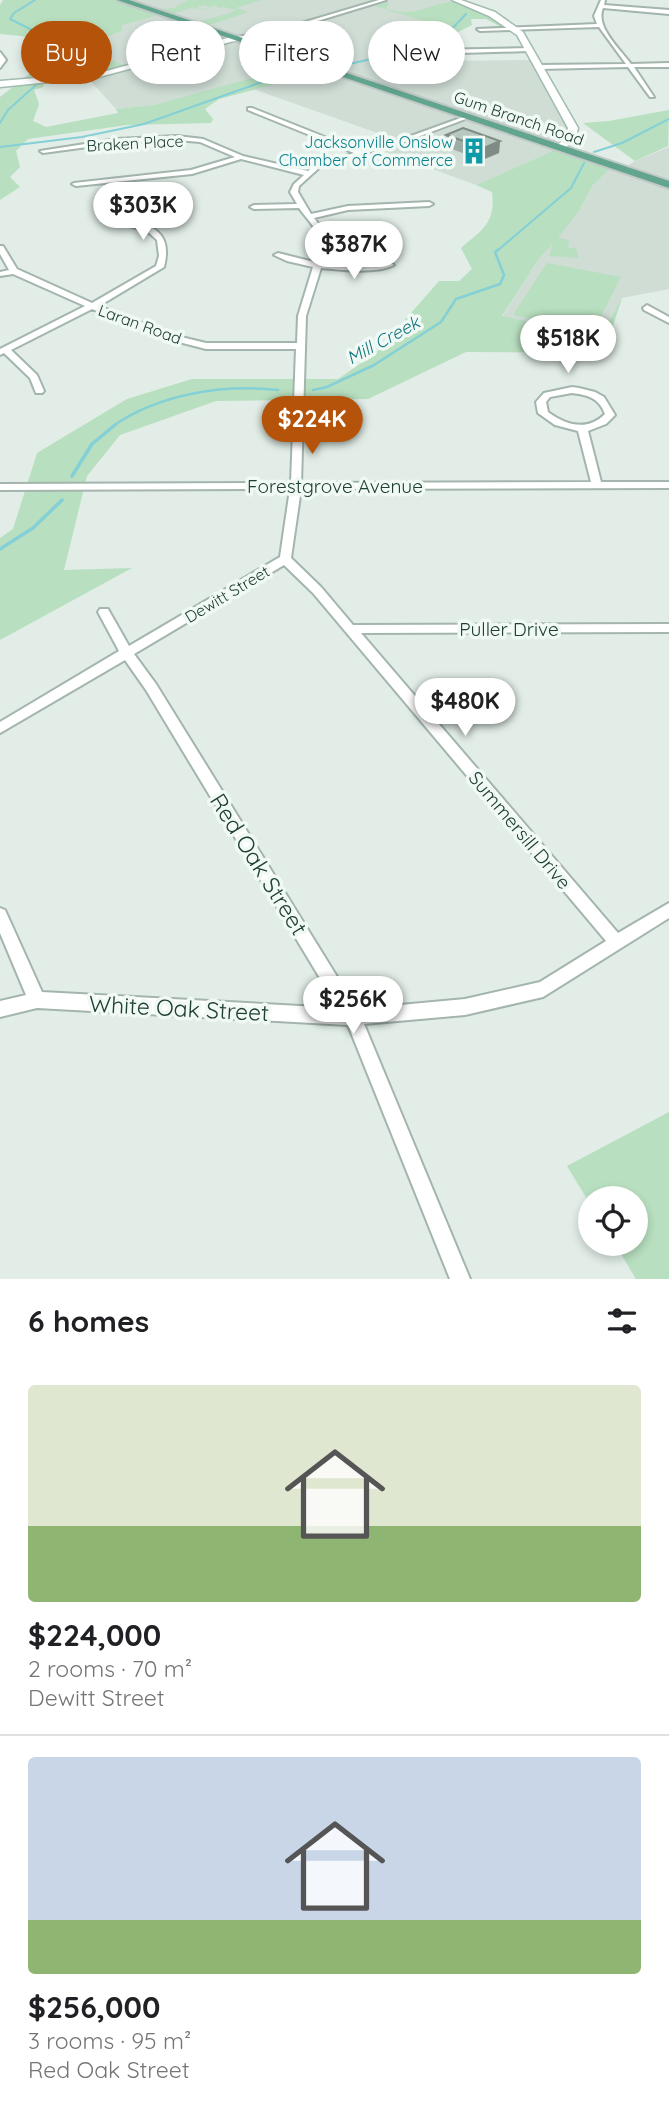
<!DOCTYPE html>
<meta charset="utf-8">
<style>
body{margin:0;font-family:Quicksand,sans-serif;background:#f6f6f6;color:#202124;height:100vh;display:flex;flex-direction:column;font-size:26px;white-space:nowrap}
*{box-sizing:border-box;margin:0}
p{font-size:23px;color:#757577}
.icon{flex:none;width:38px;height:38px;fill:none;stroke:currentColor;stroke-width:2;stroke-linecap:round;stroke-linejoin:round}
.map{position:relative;height:1279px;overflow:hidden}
.sheet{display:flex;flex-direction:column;background:#fff;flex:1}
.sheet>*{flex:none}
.top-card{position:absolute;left:21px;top:21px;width:628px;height:63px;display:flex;gap:14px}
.tools{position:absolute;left:578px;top:1186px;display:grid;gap:14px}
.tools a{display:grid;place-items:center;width:70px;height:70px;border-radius:50%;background:#fff;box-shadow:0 4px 10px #0003;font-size:35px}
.price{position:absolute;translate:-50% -60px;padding:0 16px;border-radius:24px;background:#fff;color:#222;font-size:23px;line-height:46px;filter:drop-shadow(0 2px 4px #0008)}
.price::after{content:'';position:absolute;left:50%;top:42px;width:21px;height:16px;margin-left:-10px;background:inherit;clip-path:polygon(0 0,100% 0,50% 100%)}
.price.active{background:#b45309;color:#fff}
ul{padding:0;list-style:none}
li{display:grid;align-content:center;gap:14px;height:371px;padding:0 28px}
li+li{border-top:2px solid #e0e0e0}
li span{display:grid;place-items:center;height:217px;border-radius:7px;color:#555}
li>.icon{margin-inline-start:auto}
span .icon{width:126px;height:126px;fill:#fffc;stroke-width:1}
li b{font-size:30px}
h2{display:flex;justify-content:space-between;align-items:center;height:84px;padding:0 28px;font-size:30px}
.chip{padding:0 24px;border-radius:32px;background:#fff;box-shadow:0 4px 10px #0003;font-size:24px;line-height:63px}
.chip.active{background:#b45309;color:#fff}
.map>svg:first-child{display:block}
.built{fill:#cfddd5}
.green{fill:#b8dfbf}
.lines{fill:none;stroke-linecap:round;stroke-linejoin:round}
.stream-far2{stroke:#84d0d6;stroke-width:2}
.stream-far1{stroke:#84d0d6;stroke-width:2.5}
.stream{stroke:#84d0d6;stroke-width:3.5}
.street-casing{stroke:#a3b5ad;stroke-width:4}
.secondary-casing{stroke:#a1bcb0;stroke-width:3}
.primary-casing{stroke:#c1c9c6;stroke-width:4}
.street{fill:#fff;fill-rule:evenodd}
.secondary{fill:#fff;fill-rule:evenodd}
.primary{fill:#62a58f;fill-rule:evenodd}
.wall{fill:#9daca4}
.shaded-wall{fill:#7f8c86}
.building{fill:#b6c8bf;stroke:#7f8c86;stroke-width:2}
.labels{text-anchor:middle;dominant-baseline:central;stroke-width:7;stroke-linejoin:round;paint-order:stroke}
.far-street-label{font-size:16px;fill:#203f34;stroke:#f1f9f5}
.far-culture-label{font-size:16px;fill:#0d838f;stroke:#f1f9f5;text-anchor:end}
.far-water-label{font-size:18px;font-style:italic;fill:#15767f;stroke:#f1f9f5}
.street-label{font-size:19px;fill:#203f34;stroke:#f1f9f5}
.near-street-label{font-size:23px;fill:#203f34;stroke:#f1f9f5}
</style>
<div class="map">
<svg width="669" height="1279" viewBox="0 0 669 1279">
<rect width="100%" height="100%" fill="#e1ede6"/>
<g class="built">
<polygon points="121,0 455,0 473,6 448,37 415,50 417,55 439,61 535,60 574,133 559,148 476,185 378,149 400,141 256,90 264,85 242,82 154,105 116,109 87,77 88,50 93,42 122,31"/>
<polygon points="669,147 669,289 622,298 600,337 502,317 540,257 580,209 592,186 613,166 623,169 635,161"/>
</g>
<g class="green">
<polygon points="3,0 121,0 162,14 122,25 122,31 93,42 89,50 130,68 44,81 43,87 34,90 39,104 33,121 46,127 118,113 116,109 154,105 307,63 328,70 219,99 205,109 213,119 211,123 127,125 28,139 16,151 20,167 10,177 20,187 0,200 0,97 37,68 38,47 31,37 0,34 0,5"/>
<polygon points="188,0 261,0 236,8 248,12 246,13 209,25 197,22 226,14 219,18 236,10 224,7 218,8 216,5 210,7 212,9 205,5 196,7 211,10 192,8 196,6 173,14 160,9 174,8"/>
<path d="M385 2 389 3 386 9C421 18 423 4 454 2 472 1 494 18 509 27H501L486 19H471L472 25 456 33 459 36 454 41H441L415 53 405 48H412L444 33 446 28 375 6Z"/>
<polygon points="669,110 668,146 635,161 583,123 609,121"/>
<path d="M559 148 613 166 592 186 580 209 558 238 569 240 568 248H576L579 258 549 256 553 243 540 257 502 316 600 337 622 298 604 353 466 352 368 399 216 401 120 435 87 476 64 570 132 568 0 640V538L13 529 37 453 127 399 192 379H338L376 353 439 281H459L472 269 461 248C482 230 496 223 492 192L476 185Z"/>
<polygon points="547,263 621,277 593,332 513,315"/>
<polygon points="669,1112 669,1279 636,1279 615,1244 635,1244 635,1199 590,1199 590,1204 567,1166"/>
</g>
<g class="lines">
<g class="stream-far2">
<polyline points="35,0 14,13 10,19 36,32 58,59 37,79"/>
<polyline points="337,67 422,47 447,34 466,14"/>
<polyline points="0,123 8,110 36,85"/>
<polyline points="0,147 82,137 144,124 259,83 311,70"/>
<polyline points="594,152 622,143 669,119"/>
<polyline points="497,251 571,188 584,163"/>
</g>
<g class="stream-far1">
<polyline points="313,390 327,387 374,365 441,322 456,299 500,284 504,275 495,252 499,249"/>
<path d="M113 426C159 394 223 384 278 390"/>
</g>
<g class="stream">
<polyline points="72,476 92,444 115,425"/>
<polyline points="0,549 33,528 62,500"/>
</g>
<g class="street-casing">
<g id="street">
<polygon points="379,0 386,0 288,30 235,40 232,38 285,28"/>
<path d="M601 0H605L604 5 669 10V14L603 8C595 27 620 49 631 64L669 63V67H634L654 97H650L628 67 539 69 536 67 539 65 626 64 599 27 480 31 477 29 597 24 594 16Z"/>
<polygon points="531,48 529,51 429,54 426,52 429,50"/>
<polygon points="0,52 6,60 0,68"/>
<path d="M248 108H252L360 151 400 140 466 116 471 117 404 142 320 167 299 186 298 192 311 214 348 206 429 202 433 204 429 206 348 210 314 218C329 237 329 241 322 263L348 265 390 263 394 265C377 274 340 270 321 268L306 316 301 483 591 482 578 431 555 425 538 413 536 402 544 393 572 387 579 388 595 392 604 397 615 415 606 424 588 431 601 482H669V488L301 489 291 558 321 587 353 625 669 624V632L361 633 618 933 669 903V918L543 997 465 1015 364 1024 470 1279H450L348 1025 37 1008 0 1017V1001L26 995 0 933V908L5 910 42 992 338 1008 146 690 125 660 0 733V722L119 651 98 612 100 609H108L129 646 280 557 290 489 0 490V484L291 483 296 349H206L171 340 92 309 11 350 37 375 44 391 42 393H36L30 378 4 353 0 355V349L85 306 13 274 0 276V272L9 270 0 254V246H3L17 269 92 303 156 266 159 256 157 240 147 231 119 223V219H122C152 225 173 231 164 267L99 306 177 336 206 343H297L298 316 313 267 287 261 274 255 278 253 314 262C324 232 317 232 299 208L254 209 250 207 254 205 297 204 290 192 294 184 304 175 241 159 192 174 76 186 72 184 74 183 191 170 235 157 200 142 177 140 117 143 43 153 40 151 117 139 177 136 203 139 243 156 308 171 316 165 354 153 248 110ZM572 393C588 395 599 398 605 414 587 432 566 425 548 412L546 402 550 397ZM284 565 313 593 606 941 540 982 465 999 357 1009 156 684 134 654Z"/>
<polygon points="647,305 669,317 669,323 644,310 643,308"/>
</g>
</g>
<g class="secondary-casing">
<g id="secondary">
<polygon points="452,0 461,0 495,12 523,32 578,128 575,140 562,150 554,148 567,137 568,128 517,35 489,16"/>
<polygon points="235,36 238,40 99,77 0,87 0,81 99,73"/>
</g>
</g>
<g class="primary-casing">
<polygon id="primary" points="117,0 129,0 669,181 669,188"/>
</g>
<use href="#street" class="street"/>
<use href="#secondary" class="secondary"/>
<use href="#primary" class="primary"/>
</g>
<polygon class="wall" points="446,135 500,141 499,153 482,160 446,147"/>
<polygon class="shaded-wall" points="500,141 499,153 482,160 484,148"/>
<polygon class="building" points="463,128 500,141 484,148 446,135"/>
<defs>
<g id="building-bare" transform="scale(2.1)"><path d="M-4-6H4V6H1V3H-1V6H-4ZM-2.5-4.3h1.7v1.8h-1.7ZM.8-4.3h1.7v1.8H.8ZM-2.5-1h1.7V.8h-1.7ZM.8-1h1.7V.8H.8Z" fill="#0f9aa8" stroke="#f1f9f5" stroke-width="2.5" paint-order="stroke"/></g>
</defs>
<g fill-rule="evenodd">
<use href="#building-bare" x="474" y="151"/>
</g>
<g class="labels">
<g class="far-street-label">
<text transform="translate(519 118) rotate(19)">Gum Branch Road</text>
<text transform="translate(135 143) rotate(-3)">Braken Place</text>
<text transform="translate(140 324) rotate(20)">Laran Road</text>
<text transform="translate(227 594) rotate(-31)">Dewitt Street</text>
</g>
<g class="far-culture-label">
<text x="453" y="142">Jacksonville Onslow<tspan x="453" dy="18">Chamber of Commerce</tspan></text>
</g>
<g class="far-water-label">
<text transform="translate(383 340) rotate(-29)">Mill Creek</text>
</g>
<g class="street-label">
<text x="335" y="486">Forestgrove Avenue</text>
<text x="509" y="629">Puller Drive</text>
<text transform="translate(520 830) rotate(50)">Summersill Drive</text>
</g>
<g class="near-street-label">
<text transform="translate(259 864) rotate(58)">Red Oak Street</text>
<text transform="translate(179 1008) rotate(3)">White Oak Street</text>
</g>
</g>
</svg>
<div class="tools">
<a><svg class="icon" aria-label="locate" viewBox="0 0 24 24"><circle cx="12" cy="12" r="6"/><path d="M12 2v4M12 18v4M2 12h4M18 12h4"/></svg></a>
</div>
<b class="price" style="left:143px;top:242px">$303K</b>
<b class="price" style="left:354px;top:281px">$387K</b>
<b class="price" style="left:568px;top:375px">$518K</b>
<b class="price active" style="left:312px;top:456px">$224K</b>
<b class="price" style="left:465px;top:738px">$480K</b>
<b class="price" style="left:353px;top:1036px">$256K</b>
<div class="top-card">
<a class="chip active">Buy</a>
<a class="chip">Rent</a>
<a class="chip">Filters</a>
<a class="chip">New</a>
</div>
</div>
<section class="sheet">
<h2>6 homes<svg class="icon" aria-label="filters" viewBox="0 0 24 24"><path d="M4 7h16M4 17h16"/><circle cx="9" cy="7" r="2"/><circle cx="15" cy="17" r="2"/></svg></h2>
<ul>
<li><span style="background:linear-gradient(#dfe7d0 65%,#8fb573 0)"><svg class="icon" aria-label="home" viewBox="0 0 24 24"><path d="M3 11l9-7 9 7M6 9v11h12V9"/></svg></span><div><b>$224,000</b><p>2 rooms · 70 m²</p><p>Dewitt Street</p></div></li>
<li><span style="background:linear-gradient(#c9d6e8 75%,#8fb573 0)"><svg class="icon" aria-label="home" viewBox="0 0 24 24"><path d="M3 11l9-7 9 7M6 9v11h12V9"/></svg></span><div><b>$256,000</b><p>3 rooms · 95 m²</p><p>Red Oak Street</p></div></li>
</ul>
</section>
